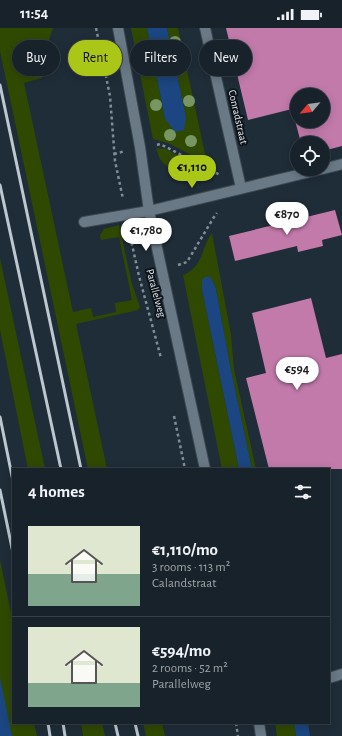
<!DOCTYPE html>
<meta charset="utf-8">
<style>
body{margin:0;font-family:"Alegreya Sans",sans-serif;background:#242f36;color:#f1f3f6;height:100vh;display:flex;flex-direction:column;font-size:15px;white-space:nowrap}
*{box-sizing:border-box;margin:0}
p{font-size:13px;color:#9ea4a8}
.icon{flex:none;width:22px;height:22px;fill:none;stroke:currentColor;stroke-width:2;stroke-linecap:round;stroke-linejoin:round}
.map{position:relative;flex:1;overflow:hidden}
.details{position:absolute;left:12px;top:440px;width:318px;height:256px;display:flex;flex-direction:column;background:#17222a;border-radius:0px;box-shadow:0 2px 10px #0003,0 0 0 1px #363f47}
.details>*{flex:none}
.guide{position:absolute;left:12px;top:12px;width:318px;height:36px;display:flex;gap:8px}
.needle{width:26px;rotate:241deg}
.controls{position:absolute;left:290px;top:60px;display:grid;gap:8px}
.controls a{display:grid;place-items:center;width:40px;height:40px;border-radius:50%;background:#17222a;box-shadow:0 2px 10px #0003,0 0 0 1px #363f47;font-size:20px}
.price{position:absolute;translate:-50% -34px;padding:0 9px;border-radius:14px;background:#fff;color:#222;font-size:13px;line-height:26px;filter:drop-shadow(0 1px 2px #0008)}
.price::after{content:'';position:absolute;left:50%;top:24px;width:12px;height:9px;margin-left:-6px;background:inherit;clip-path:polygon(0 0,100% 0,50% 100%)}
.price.on{background:#aac717;color:#111}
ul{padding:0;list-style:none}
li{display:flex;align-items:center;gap:12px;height:100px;padding:0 16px}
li+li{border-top:1px solid #363f47}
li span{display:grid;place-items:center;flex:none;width:112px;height:80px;border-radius:0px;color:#555}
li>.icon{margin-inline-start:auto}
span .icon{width:48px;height:48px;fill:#fffc;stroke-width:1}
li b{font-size:17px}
h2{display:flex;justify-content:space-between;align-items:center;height:48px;padding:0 16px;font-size:17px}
.pill{padding:0 14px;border-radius:18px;background:#17222a;box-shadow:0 2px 10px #0003,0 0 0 1px #363f47;font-size:14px;line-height:36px}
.pill.on{background:#aac717;color:#111}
.status{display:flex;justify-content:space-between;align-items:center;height:28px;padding:0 20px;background:#17222a;direction:ltr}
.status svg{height:11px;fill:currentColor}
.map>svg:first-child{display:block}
.green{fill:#304900}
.water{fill:#1b4681}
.building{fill:#c27aab;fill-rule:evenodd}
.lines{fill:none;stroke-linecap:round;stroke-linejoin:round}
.lane-casing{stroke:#3c4852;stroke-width:12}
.street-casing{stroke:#3c4852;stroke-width:12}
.secondary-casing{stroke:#3c4852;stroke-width:12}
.path{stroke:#818d96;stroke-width:2.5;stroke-dasharray:3 3;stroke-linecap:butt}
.lane{stroke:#697986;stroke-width:10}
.street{stroke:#697986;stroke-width:10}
.secondary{stroke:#697986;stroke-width:10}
.rail{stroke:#bdc7cf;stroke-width:3}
.tree{fill:#789662}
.labels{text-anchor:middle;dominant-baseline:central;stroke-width:4;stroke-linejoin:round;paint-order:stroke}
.street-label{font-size:11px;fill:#e2ebf2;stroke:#0e1419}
</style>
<div class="status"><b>11:54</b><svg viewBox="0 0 49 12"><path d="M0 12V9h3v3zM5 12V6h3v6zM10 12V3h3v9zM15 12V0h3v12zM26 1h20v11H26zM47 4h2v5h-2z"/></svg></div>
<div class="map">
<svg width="342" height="708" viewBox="0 0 342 708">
<rect width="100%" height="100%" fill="#1f2d38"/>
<g class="green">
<polygon points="0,0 53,0 43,29 42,50 24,55 73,284 91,280 93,289 116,284 115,275 132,272 119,209 101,212 100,207 104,201 119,197 132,256 140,279 138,282 76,296 107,441 88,441 0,23"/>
<polygon points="131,0 147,0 165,91 186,89 167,0 178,0 207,135 168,115 153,111"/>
<path d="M156 120 166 121 212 146C196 158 172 146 161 132 158 129 158 124 156 120Z"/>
<path d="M212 205 231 307 234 341 256 441H252L231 342 216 261 213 254 210 250 206 249 202 262 239 441H222L183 247C204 239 200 221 212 205Z"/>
<polygon points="0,230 45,441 28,441 0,302"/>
<polygon points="0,532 13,594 13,695 34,695 37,708 0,708"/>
<polygon points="81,695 102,695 105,708 83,708"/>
<polygon points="143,695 162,695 165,708 146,708"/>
<polygon points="275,695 294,695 296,708 277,708"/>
</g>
<g class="water">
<polygon points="147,0 167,0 186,89 184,102 175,104 165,91"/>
<polygon points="205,249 210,249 213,254 216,261 231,342 252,441 239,441 202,262 202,252"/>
<polygon points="0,649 12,708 0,708"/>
<polygon points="294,695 308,695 310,708 296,708"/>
</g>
<g class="building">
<path d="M226 0H342V118L323 123V115H301L292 81 248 92ZM297 67H323V93H297Z"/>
<polygon points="335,182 342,207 322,212 323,218 298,224 297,218 235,233 229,208"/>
<polygon points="311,270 326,330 342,326 342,441 269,441 246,350 266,345 252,285"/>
</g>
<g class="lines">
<g class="lane-casing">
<g id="lane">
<polyline points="84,194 149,183"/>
<polyline points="329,650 342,646"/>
</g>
</g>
<g class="street-casing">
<g id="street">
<polyline points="205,0 241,160"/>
<polyline points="323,141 342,136"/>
<polyline points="149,183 322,141"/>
</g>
</g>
<g class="secondary-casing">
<g id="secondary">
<polyline points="118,0 140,119 149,183 205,441"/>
<polyline points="259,695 261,708"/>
</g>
</g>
<g class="path">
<polyline points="96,0 110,68 115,133 123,171"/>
<polyline points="157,117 160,116 166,119 220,147"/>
<polyline points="114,126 125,123"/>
<polyline points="129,203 139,248 161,330"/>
<polyline points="178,237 187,234 214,189 217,185"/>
<polyline points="174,388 185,441"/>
<polyline points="236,695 238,708"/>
</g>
<use href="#lane" class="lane"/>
<use href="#street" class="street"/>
<use href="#secondary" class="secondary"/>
<g class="rail">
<polyline points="0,57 81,441"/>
<polyline points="0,157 61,441"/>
<polyline points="0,389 13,453"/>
<polyline points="0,462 13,525"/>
<polyline points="48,695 50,708"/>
<polyline points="63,695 65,708"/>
<polyline points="115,695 118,708"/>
<polyline points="135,695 138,708"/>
</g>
</g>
<g class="tree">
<circle cx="175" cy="14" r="6"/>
<circle cx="146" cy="24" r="6"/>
<circle cx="180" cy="41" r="6"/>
<circle cx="189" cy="73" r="6"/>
<circle cx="156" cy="77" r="6"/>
<circle cx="170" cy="107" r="6"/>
<circle cx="191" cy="113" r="6"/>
</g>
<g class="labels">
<g class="street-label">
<text transform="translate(238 89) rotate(77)">Conradstraat</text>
<text transform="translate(156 265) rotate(75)">Parallelweg</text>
</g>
</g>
</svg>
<div class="controls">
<a><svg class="needle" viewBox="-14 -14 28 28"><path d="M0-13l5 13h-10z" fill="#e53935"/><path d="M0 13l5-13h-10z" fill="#9ea4a8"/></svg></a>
<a><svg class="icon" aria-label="locate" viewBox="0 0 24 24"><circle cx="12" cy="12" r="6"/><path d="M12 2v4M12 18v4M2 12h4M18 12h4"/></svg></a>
</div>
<b class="price on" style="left:192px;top:161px">€1,110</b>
<b class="price" style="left:287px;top:208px">€870</b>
<b class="price" style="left:146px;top:224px">€1,780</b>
<b class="price" style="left:297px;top:363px">€594</b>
<div class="guide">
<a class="pill">Buy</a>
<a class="pill on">Rent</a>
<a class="pill">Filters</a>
<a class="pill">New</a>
</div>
<section class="details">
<h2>4 homes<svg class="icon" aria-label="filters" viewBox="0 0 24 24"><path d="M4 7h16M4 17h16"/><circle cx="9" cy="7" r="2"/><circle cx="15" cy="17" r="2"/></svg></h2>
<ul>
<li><span style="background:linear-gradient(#dfe7d0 60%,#7fa58c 0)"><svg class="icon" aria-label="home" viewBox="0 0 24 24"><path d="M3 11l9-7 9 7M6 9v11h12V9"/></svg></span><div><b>€1,110/mo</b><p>3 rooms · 113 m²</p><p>Calandstraat</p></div></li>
<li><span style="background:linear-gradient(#dfe7d0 70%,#7fa58c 0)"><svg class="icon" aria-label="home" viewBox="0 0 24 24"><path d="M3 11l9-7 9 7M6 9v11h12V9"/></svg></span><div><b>€594/mo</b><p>2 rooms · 52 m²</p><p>Parallelweg</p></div></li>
</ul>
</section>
</div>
